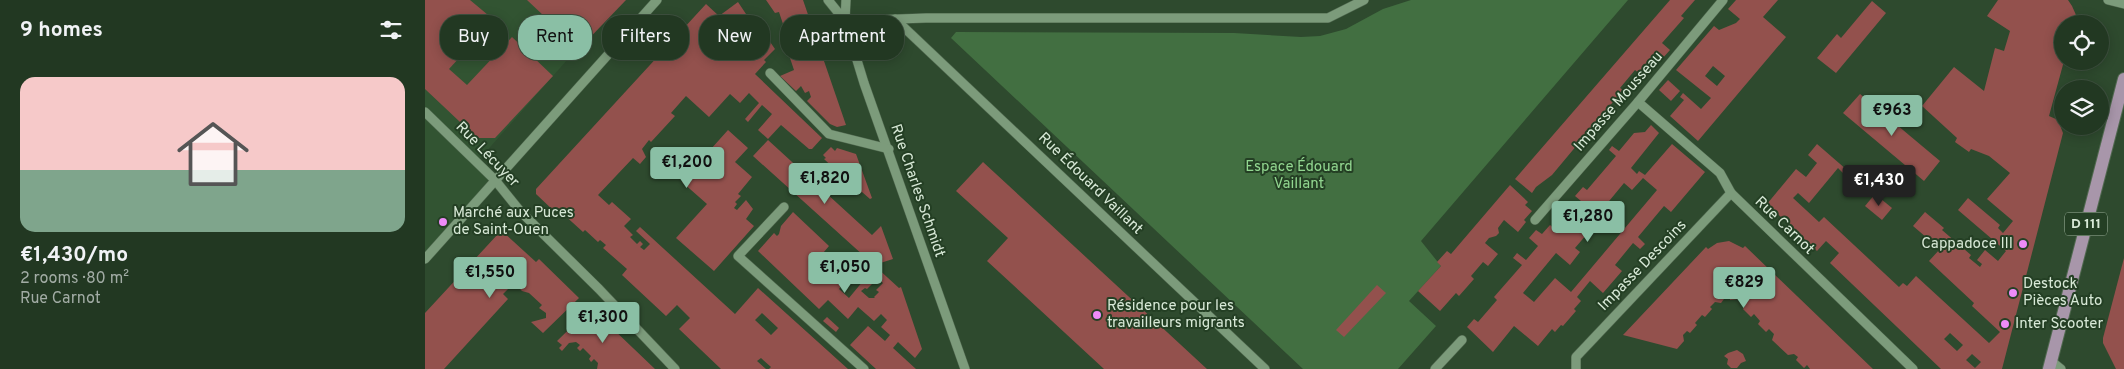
<!DOCTYPE html>
<meta charset="utf-8">
<style>
body{margin:0;font-family:Overpass,sans-serif;background:#2e432f;color:#f1f3f6;height:100vh;display:flex;flex-direction:column;font-size:19px;white-space:nowrap}
*{box-sizing:border-box;margin:0}
p{font-size:16px;color:#a2aca5}
.icon{flex:none;width:28px;height:28px;fill:none;stroke:currentColor;stroke-width:2;stroke-linecap:round;stroke-linejoin:round}
.map{position:relative;flex:1;overflow:hidden}
.panel{display:flex;flex-direction:column;background:#223822;width:425px}
.panel>*{flex:none}
.hud{position:absolute;left:15px;top:15px;width:475px;height:45px;display:flex;gap:10px}
.tools{position:absolute;left:1629px;top:15px;display:grid;gap:10px}
.tools a{display:grid;place-items:center;width:55px;height:55px;border-radius:50%;background:#223822;box-shadow:0 2px 12px #0003,0 0 0 1px #3f5240;font-size:25px}
.price{position:absolute;translate:-50% -42px;padding:0 11px;border-radius:5px;background:#8abfa5;color:#111;font-size:16px;line-height:32px;filter:drop-shadow(0 1px 2px #0008)}
.price::after{content:'';position:absolute;left:50%;top:30px;width:15px;height:11px;margin-left:-8px;background:inherit;clip-path:polygon(0 0,100% 0,50% 100%)}
.price.selected{background:#222;color:#fff}
ul{padding:0;list-style:none}
li{display:grid;align-content:center;gap:10px;height:265px;padding:0 20px}
li+li{border-top:1px solid #3f5240}
li span{display:grid;place-items:center;height:155px;border-radius:15px;color:#555}
li>.icon{margin-inline-start:auto}
span .icon{width:90px;height:90px;fill:#fffc;stroke-width:1}
li b{font-size:21px}
h2{display:flex;justify-content:space-between;align-items:center;height:60px;padding:0 20px;font-size:21px}
.tag{padding:0 18px;border-radius:20px;background:#223822;box-shadow:0 2px 12px #0003,0 0 0 1px #3f5240;font-size:18px;line-height:45px}
.tag.selected{background:#8abfa5;color:#111}
main{display:flex;flex:1;min-height:0}
.map>svg:first-child{display:block}
.built{fill:#325432}
.green{fill:#426f41}
.building{fill:#93514d;fill-rule:evenodd}
.lines{fill:none;stroke-linecap:round;stroke-linejoin:round}
.minor-casing{stroke:#50684f;stroke-width:10}
.major-casing{stroke:#50684f;stroke-width:14}
.minor{stroke:#7c9b7b;stroke-width:9}
.major{stroke:#a896aa;stroke-width:12}
.poi-dot{fill:#ee8bf8;stroke:#243f24;stroke-width:2}
.labels{text-anchor:middle;dominant-baseline:central;stroke-width:4;stroke-linejoin:round;paint-order:stroke}
.shield{fill:#243f24;stroke:#a2b6a1;stroke-width:1}
.shield-label{font-size:14px;font-weight:bold;fill:#d8e9d7}
.street-label{font-size:15px;fill:#d8e9d7;stroke:#243f24}
.park-label{font-size:15px;fill:#92d790;stroke:#243f24}
.poi-label{font-size:15px;fill:#d8e9d7;stroke:#243f24;text-anchor:start}
</style>
<main>
<section class="panel">
<h2>9 homes<svg class="icon" aria-label="filters" viewBox="0 0 24 24"><path d="M4 7h16M4 17h16"/><circle cx="9" cy="7" r="2"/><circle cx="15" cy="17" r="2"/></svg></h2>
<ul>
<li><span style="background:linear-gradient(#f6c9c9 60%,#7fa58c 0)"><svg class="icon" aria-label="home" viewBox="0 0 24 24"><path d="M3 11l9-7 9 7M6 9v11h12V9"/></svg></span><div><b>€1,430/mo</b><p>2 rooms · 80 m²</p><p>Rue Carnot</p></div></li>
</ul>
</section>
<div class="map">
<svg width="1699" height="369" viewBox="0 0 1699 369">
<rect width="100%" height="100%" fill="#2e4a2e"/>
<polygon class="built" points="0,0 195,0 52,162 70,180 0,264"/>
<polygon class="green" points="986,0 1203,0 996,241 1016,266 984,301 1011,326 973,369 878,369 526,38 531,32 809,33 876,37 895,36 921,29 958,9"/>
<g class="building">
<polygon points="0,0 45,0 69,20 24,69 42,85 87,37 128,76 70,138 52,138 0,89"/>
<polygon points="102,0 201,0 154,49"/>
<polygon points="341,0 378,0 421,125 412,127 405,124 382,101 386,97 384,91 380,93 376,86 371,91 355,76 369,70 359,40 363,39 354,12 350,13"/>
<polygon points="1245,0 1270,0 1256,16 1259,18 1237,43 1245,50 1220,78 1210,70 1195,88 1198,90 1127,175 1111,187 1107,193 1090,179"/>
<path d="M1311 0H1353L1338 17 1361 37 1273 141 1245 116 1259 100 1255 97 1258 93 1276 109 1286 98 1251 70 1289 26 1294 30 1311 23 1315 19 1303 9ZM1288 66 1300 76 1292 86 1280 76Z"/>
<path d="M1573 0H1643L1647 6 1651 15 1650 21 1649 24H1638L1639 61 1624 116 1633 120 1638 133 1577 369H1516L1405 263 1414 253 1401 241 1392 251 1342 204 1371 169 1381 177 1392 163 1383 155 1392 144 1422 170 1419 174 1413 168 1384 203 1373 193 1368 198 1394 222 1399 217 1474 287 1478 283 1482 286 1491 276 1564 343 1575 332 1547 306 1549 303 1504 261 1515 249 1488 226 1500 212 1519 228 1517 230 1546 255 1544 258 1555 267 1557 264 1552 260 1560 250 1573 261 1581 251 1533 210 1543 198 1575 225 1573 228 1578 233 1588 221 1562 199 1585 173 1564 156 1546 149 1544 152 1530 142 1532 138 1497 106 1529 67 1559 91 1570 48 1579 51 1585 31 1562 16ZM1525 333 1538 345 1532 351 1519 339ZM1547 354 1556 362 1550 368 1541 360Z"/>
<polygon points="1447,1 1461,13 1411,73 1392,58 1412,34 1416,38"/>
<path d="M313 2 321 14 318 16 323 23 330 20 350 49 339 60 341 62 330 74 397 138 387 149H384L356 125 343 139 333 130 347 114 337 105 323 122 320 119 334 103 324 93 315 103 305 94 284 117 261 96 246 113 250 116 226 142 224 140 217 149 221 157 215 164 208 158 173 195 184 205 187 202 206 219 199 226 208 235 205 237 212 244 215 241 218 244 215 247 219 250 225 244 211 231 215 227 310 314 333 288 423 369H344L346 367 336 358 332 361 341 369H296L254 329 265 318 252 305 241 316 197 275 202 269 178 248 181 245 175 240 173 242 160 230 158 232 136 212 131 213 111 194V189L281 4 294 16ZM337 313 353 328 346 335 330 320Z"/>
<polygon points="1243,80 1255,91 1246,101 1234,90"/>
<polygon points="1435,94 1515,161 1499,181 1418,113"/>
<path d="M1226 125 1234 133 1206 168 1212 174 1214 171 1220 175 1247 144 1280 172 1246 212 1239 206 1213 237 1220 244 1215 249 1208 243 1190 265 1197 271 1178 293 1165 281 1152 297 1156 301 1149 309 1151 311 1138 326 1136 325 1130 332 1127 329 1113 346 1089 326 1068 352 1042 327 1049 319 1053 322 1072 300 1069 297 1097 265 1088 258 1092 253 1101 260 1113 246 1104 238 1111 230 1117 234 1125 225 1131 230 1156 201 1150 196 1158 187 1162 190 1191 156 1184 150 1187 146 1194 151 1209 133 1220 132ZM1218 178 1232 190 1146 292 1130 278 1109 302 1098 293 1131 253 1145 265 1155 252 1150 248 1174 220 1179 224 1189 213 1180 206 1199 183 1207 190Z"/>
<polygon points="303,130 323,148 310,162 327,177 313,194 316,196 310,202 312,204 309,208 312,210 321,200 328,209 321,219 329,226 289,271 251,238 282,204 257,182 271,166 273,168 279,161 277,159"/>
<polygon points="343,140 447,235 456,226 468,259 449,265 328,156"/>
<polygon points="406,147 410,151 412,148 431,154 447,198 445,199 437,192 435,193 399,159 401,158 398,155"/>
<polygon points="558,162 782,369 679,369 562,261 583,238 531,191"/>
<polygon points="1085,185 1103,202 1100,205 1107,211 1099,220 1101,222 1093,232 1079,220 1073,228 1074,233 1071,236 1064,238 1060,243 1073,254 1063,266 1058,262 1046,276 1049,279 1034,296 1031,293 1015,311 993,291 1016,266 1012,262 1022,251 1026,254"/>
<polygon points="1450,194 1467,208 1457,220 1440,206"/>
<polygon points="368,212 404,246 393,259 419,283 414,289 424,298 443,275 450,281 442,289 440,288 436,291 444,298 450,298 449,297 454,292 451,290 458,283 446,272 451,267 474,288 476,287 497,349 490,358 473,342 468,348 491,369 451,369 425,345 443,326 460,341 465,335 456,327 462,320 456,314 449,321 433,307 423,319 403,300 394,309 333,251 349,233 352,236 354,234 356,226"/>
<polygon points="78,232 111,262 114,259 154,298 118,333 106,322 121,318 121,313 114,308 117,305 104,293 97,291 89,283 78,294 83,299 19,369 0,369 0,313 73,234 74,236"/>
<polygon points="1304,241 1318,248 1320,246 1448,369 1385,369 1382,365 1379,368 1371,360 1373,357 1369,354 1363,355 1347,340 1349,334 1344,329 1341,332 1333,324 1335,321 1329,314 1326,317 1318,309 1320,306 1313,299 1305,300 1305,294 1299,294 1299,299 1296,303 1290,302 1285,307 1287,309 1280,317 1277,315 1270,323 1272,325 1265,333 1262,331 1258,335 1259,341 1252,349 1198,335 1281,247 1283,249 1292,243"/>
<polygon points="1699,258 1699,369 1691,369 1678,343 1678,338"/>
<polygon points="952,285 961,293 919,337 911,330"/>
<polygon points="166,308 186,327 230,369 172,369 173,363 169,359 166,362 164,359 166,356 158,348 155,351 152,348 155,345 151,342 144,343 137,351 134,348 137,345 132,341"/>
<polygon points="402,317 414,328 411,332 398,321"/>
<polygon points="1312,350 1318,354 1321,361 1316,363 1312,368 1306,368 1302,364 1303,359 1299,356 1303,353"/>
</g>
<g class="lines">
<g class="minor-casing">
<g id="minor">
<polyline points="403,0 420,21"/>
<polyline points="421,0 420,21 439,83 540,369"/>
<polyline points="1683,0 1699,4"/>
<polyline points="470,19 840,369"/>
<polyline points="420,21 501,18 903,18 939,0"/>
<polyline points="345,73 404,134 464,149"/>
<polyline points="1213,102 1295,173 1306,193 1488,369"/>
<polyline points="0,112 70,180 95,211 174,289 250,369"/>
<polyline points="359,207 313,256 439,369"/>
<polyline points="1110,220 1213,102 1298,0"/>
<polyline points="0,259 232,0"/>
<polyline points="1626,361 1636,369"/>
<polyline points="1010,369 1037,340"/>
<polyline points="1151,369 1151,357 1306,193"/>
</g>
</g>
<g class="major-casing">
<polyline id="major" points="1624,369 1699,79"/>
</g>
<use href="#minor" class="minor"/>
<use href="#major" class="major"/>
</g>
<g class="poi-dot">
<circle cx="18" cy="222" r="5"/>
<circle cx="1598" cy="244" r="5"/>
<circle cx="1588" cy="293" r="5"/>
<circle cx="672" cy="315" r="5"/>
<circle cx="1580" cy="324" r="5"/>
</g>
<g class="labels">
<rect class="shield" x="1640" y="212.5" width="42" height="23" rx="4"/>
<g class="shield-label">
<text x="1661" y="224">D 111</text>
</g>
<g class="street-label">
<text transform="translate(1194 102) rotate(-49)">Impasse Mousseau</text>
<text transform="translate(62 155) rotate(46)">Rue Lécuyer</text>
<text transform="translate(665 184) rotate(44)">Rue Édouard Vaillant</text>
<text transform="translate(492 191) rotate(71)">Rue Charles Schmidt</text>
<text transform="translate(1359 226) rotate(44)">Rue Carnot</text>
<text transform="translate(1218 266) rotate(-46)">Impasse Descoins</text>
</g>
<g class="park-label">
<text x="874" y="167">Espace Édouard<tspan x="874" dy="17">Vaillant</tspan></text>
</g>
<g class="poi-label">
<text x="28" y="213">Marché aux Puces<tspan x="28" dy="17">de Saint-Ouen</tspan></text>
<text x="1588" y="244" text-anchor="end">Cappadoce III</text>
<text x="1598" y="284">Destock<tspan x="1598" dy="17">Pièces Auto</tspan></text>
<text x="682" y="306">Résidence pour les<tspan x="682" dy="17">travailleurs migrants</tspan></text>
<text x="1590" y="324">Inter Scooter</text>
</g>
</g>
</svg>
<div class="tools">
<a><svg class="icon" aria-label="locate" viewBox="0 0 24 24"><circle cx="12" cy="12" r="6"/><path d="M12 2v4M12 18v4M2 12h4M18 12h4"/></svg></a>
<a><svg class="icon" aria-label="layers" viewBox="0 0 24 24"><path d="M12 4l9 5-9 5-9-5zM3 14l9 5 9-5"/></svg></a>
</div>
<b class="price" style="left:1467px;top:137px">€963</b>
<b class="price" style="left:262px;top:189px">€1,200</b>
<b class="price" style="left:400px;top:205px">€1,820</b>
<b class="price selected" style="left:1454px;top:207px">€1,430</b>
<b class="price" style="left:1163px;top:243px">€1,280</b>
<b class="price" style="left:420px;top:294px">€1,050</b>
<b class="price" style="left:65px;top:299px">€1,550</b>
<b class="price" style="left:1319px;top:309px">€829</b>
<b class="price" style="left:178px;top:344px">€1,300</b>
<div class="hud">
<a class="tag">Buy</a>
<a class="tag selected">Rent</a>
<a class="tag">Filters</a>
<a class="tag">New</a>
<a class="tag">Apartment</a>
</div>
</div>
</main>
